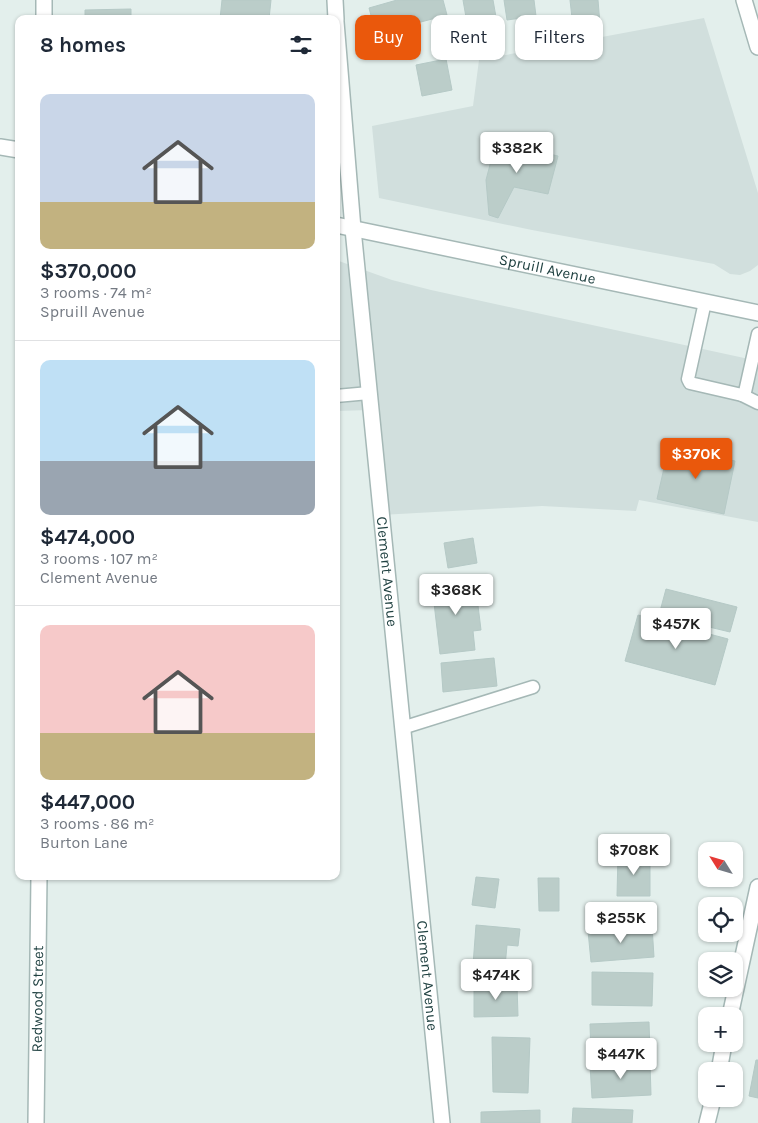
<!DOCTYPE html>
<meta charset="utf-8">
<style>
body{margin:0;font-family:Karla,sans-serif;background:#f2f2f3;color:#1f2937;height:100vh;display:flex;flex-direction:column;font-size:19px;white-space:nowrap}
*{box-sizing:border-box;margin:0}
p{font-size:16px;color:#747a83}
.icon{flex:none;width:28px;height:28px;fill:none;stroke:currentColor;stroke-width:2;stroke-linecap:round;stroke-linejoin:round}
.map{position:relative;flex:1;overflow:hidden}
.drawer{position:absolute;left:15px;top:15px;width:325px;height:865px;display:flex;flex-direction:column;background:#fff;border-radius:10px;box-shadow:0 1px 4px #0004}
.drawer>*{flex:none}
.top-card{position:absolute;left:355px;top:15px;width:328px;height:45px;display:flex;gap:10px}
.needle{width:32px;rotate:307deg}
.tools{position:absolute;left:698px;top:842px;display:grid;gap:10px}
.tools a{display:grid;place-items:center;width:45px;height:45px;border-radius:10px;background:#fff;box-shadow:0 1px 4px #0004;font-size:25px}
.price{position:absolute;translate:-50% -42px;padding:0 11px;border-radius:5px;background:#fff;color:#222;font-size:16px;line-height:32px;filter:drop-shadow(0 1px 2px #0008)}
.price::after{content:'';position:absolute;left:50%;top:30px;width:15px;height:11px;margin-left:-8px;background:inherit;clip-path:polygon(0 0,100% 0,50% 100%)}
.price.selected{background:#ea580c;color:#fff}
ul{padding:0;list-style:none}
li{display:grid;align-content:center;gap:10px;height:265px;padding:0 25px}
li+li{border-top:1px solid #e0e1e3}
li span{display:grid;place-items:center;height:155px;border-radius:10px;color:#555}
li>.icon{margin-inline-start:auto}
span .icon{width:90px;height:90px;fill:#fffc;stroke-width:1}
li b{font-size:21px}
h2{display:flex;justify-content:space-between;align-items:center;height:60px;padding:0 25px;font-size:21px}
.pill{padding:0 18px;border-radius:10px;background:#fff;box-shadow:0 1px 4px #0004;font-size:18px;line-height:45px}
.pill.selected{background:#ea580c;color:#fff}
.map>svg:first-child{display:block}
.built{fill:#d1dfdd}
.building{fill:#bbcdc9;stroke:#b5c9c6}
.lines{fill:none;stroke-linecap:round;stroke-linejoin:round}
.service-casing{stroke:#a5b8b6;stroke-width:15}
.minor-casing{stroke:#a5b8b6;stroke-width:18}
.tertiary-casing{stroke:#a5b8b6;stroke-width:18}
.service{stroke:#fff;stroke-width:12}
.minor{stroke:#fff;stroke-width:15}
.tertiary{stroke:#fff;stroke-width:15}
.labels{text-anchor:middle;dominant-baseline:central;stroke-width:4;stroke-linejoin:round;paint-order:stroke}
.street-label{font-size:15px;fill:#214242;stroke:#f5faf9}
</style>
<div class="map">
<svg width="758" height="1123" viewBox="0 0 758 1123">
<rect width="100%" height="100%" fill="#e3efec"/>
<g class="built">
<polygon points="704,18 758,193 758,265 750,271 740,275 730,274 714,264 532,230 379,198 372,126 473,106 479,60"/>
<polygon points="336,260 392,280 431,290 758,361 758,522 639,500 636,511 542,506 381,515 371,410 336,411"/>
</g>
<g class="building">
<polygon points="222,0 271,0 269,19 220,19"/>
<polygon points="397,0 443,0 447,15 376,34 369,8"/>
<polygon points="463,0 493,0 496,17 467,23"/>
<polygon points="504,0 534,0 536,16 507,20"/>
<polygon points="570,0 598,0 600,24 573,27"/>
<polygon points="131,9 131,19 85,19 85,10"/>
<polygon points="446,59 452,90 422,96 416,65"/>
<polygon points="496,142 558,156 548,194 514,187 498,218 489,215 486,180"/>
<polygon points="669,446 735,461 724,514 657,499"/>
<polygon points="473,538 477,563 448,568 444,543"/>
<polygon points="475,581 481,630 473,631 475,650 440,654 432,586"/>
<polygon points="666,589 737,607 730,632 659,615"/>
<polygon points="638,615 728,639 715,685 625,661"/>
<polygon points="494,658 497,686 443,692 441,663"/>
<polygon points="618,855 650,856 650,896 617,896"/>
<polygon points="476,877 499,879 495,908 472,905"/>
<polygon points="538,878 559,878 559,911 539,911"/>
<polygon points="476,925 520,929 518,946 507,945 505,967 473,965"/>
<polygon points="652,926 654,957 591,962 588,931"/>
<polygon points="592,972 653,973 652,1006 592,1005"/>
<polygon points="517,985 518,1016 474,1017 474,986"/>
<polygon points="649,1022 650,1052 591,1054 590,1024"/>
<polygon points="492,1037 530,1038 528,1093 493,1092"/>
<polygon points="756,1060 758,1060 758,1098 749,1096"/>
<polygon points="650,1063 651,1095 592,1098 590,1065"/>
<polygon points="573,1108 633,1110 632,1123 572,1123"/>
<polygon points="540,1110 540,1123 481,1123 481,1112"/>
</g>
<g class="lines">
<g class="service-casing">
<g id="service">
<polyline points="705,302 688,379 690,383 742,395 745,392 758,334"/>
<polyline points="742,395 758,403"/>
<polyline points="336,396 369,393"/>
<polyline points="402,728 533,687"/>
</g>
</g>
<g class="minor-casing">
<g id="minor">
<polyline points="44,0 44,19"/>
<polyline points="335,0 336,19"/>
<path id="s1" d="M336 22 353 229 442 1123"/>
<path id="s2" d="M36 1123 39 876"/>
</g>
</g>
<g class="tertiary-casing">
<g id="tertiary">
<polyline points="744,0 758,47"/>
<polyline points="0,147 19,150"/>
<path id="s3" d="M336 225 758 313"/>
<polyline points="730,1016 758,887"/>
<polyline points="719,1071 724,1044"/>
<polyline points="707,1123 713,1099"/>
</g>
</g>
<use href="#service" class="service"/>
<use href="#minor" class="minor"/>
<use href="#tertiary" class="tertiary"/>
</g>
<g class="labels">
<g class="street-label">
<text stroke="none"><textPath href="#s3" startOffset="216">Spruill Avenue</textPath></text>
<text stroke="none"><textPath href="#s1" startOffset="552">Clement Avenue</textPath></text>
<text stroke="none"><textPath href="#s1" startOffset="958">Clement Avenue</textPath></text>
<text stroke="none"><textPath href="#s2" startOffset="124">Redwood Street</textPath></text>
</g>
</g>
</svg>
<div class="tools">
<a><svg class="needle" viewBox="-14 -14 28 28"><path d="M0-13l5 13h-10z" fill="#e53935"/><path d="M0 13l5-13h-10z" fill="#747a83"/></svg></a>
<a><svg class="icon" aria-label="locate" viewBox="0 0 24 24"><circle cx="12" cy="12" r="6"/><path d="M12 2v4M12 18v4M2 12h4M18 12h4"/></svg></a>
<a><svg class="icon" aria-label="layers" viewBox="0 0 24 24"><path d="M12 4l9 5-9 5-9-5zM3 14l9 5 9-5"/></svg></a>
<a>+</a>
<a>−</a>
</div>
<b class="price" style="left:517px;top:174px">$382K</b>
<b class="price selected" style="left:696px;top:480px">$370K</b>
<b class="price" style="left:456px;top:616px">$368K</b>
<b class="price" style="left:676px;top:650px">$457K</b>
<b class="price" style="left:634px;top:876px">$708K</b>
<b class="price" style="left:621px;top:944px">$255K</b>
<b class="price" style="left:496px;top:1001px">$474K</b>
<b class="price" style="left:621px;top:1080px">$447K</b>
<div class="top-card">
<a class="pill selected">Buy</a>
<a class="pill">Rent</a>
<a class="pill">Filters</a>
</div>
<section class="drawer">
<h2>8 homes<svg class="icon" aria-label="filters" viewBox="0 0 24 24"><path d="M4 7h16M4 17h16"/><circle cx="9" cy="7" r="2"/><circle cx="15" cy="17" r="2"/></svg></h2>
<ul>
<li><span style="background:linear-gradient(#c9d6e8 70%,#c2b280 0)"><svg class="icon" aria-label="home" viewBox="0 0 24 24"><path d="M3 11l9-7 9 7M6 9v11h12V9"/></svg></span><div><b>$370,000</b><p>3 rooms · 74 m²</p><p>Spruill Avenue</p></div></li>
<li><span style="background:linear-gradient(#bfe0f5 65%,#9aa5b1 0)"><svg class="icon" aria-label="home" viewBox="0 0 24 24"><path d="M3 11l9-7 9 7M6 9v11h12V9"/></svg></span><div><b>$474,000</b><p>3 rooms · 107 m²</p><p>Clement Avenue</p></div></li>
<li><span style="background:linear-gradient(#f6c9c9 70%,#c2b280 0)"><svg class="icon" aria-label="home" viewBox="0 0 24 24"><path d="M3 11l9-7 9 7M6 9v11h12V9"/></svg></span><div><b>$447,000</b><p>3 rooms · 86 m²</p><p>Burton Lane</p></div></li>
</ul>
</section>
</div>
